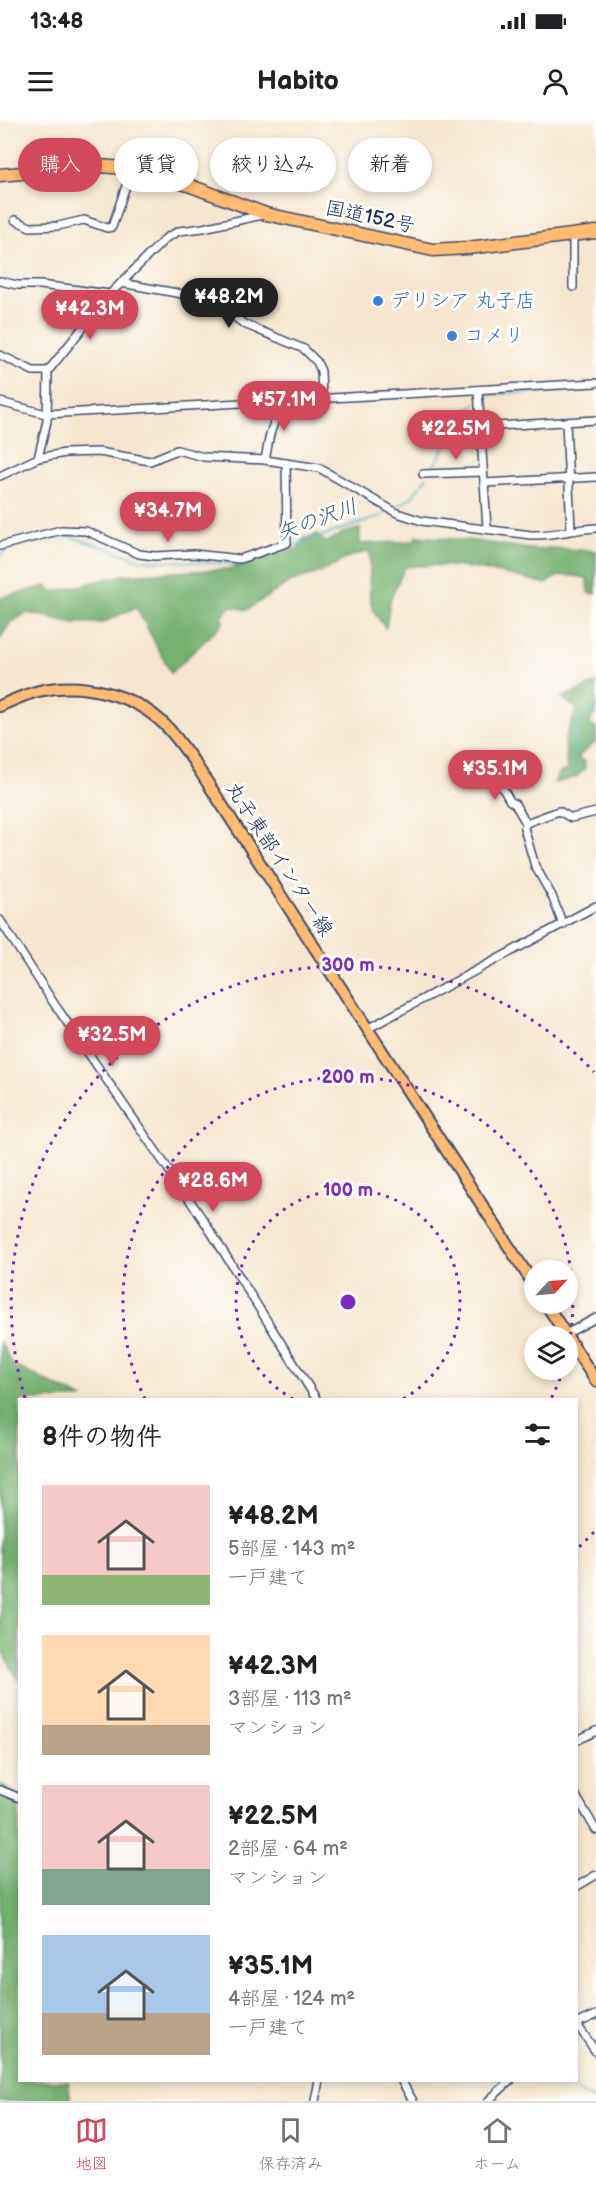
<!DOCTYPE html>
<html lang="ja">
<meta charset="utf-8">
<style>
body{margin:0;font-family:"Balsamiq Sans","Klee One",sans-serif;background:#f6f6f6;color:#202124;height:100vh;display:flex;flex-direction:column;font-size:22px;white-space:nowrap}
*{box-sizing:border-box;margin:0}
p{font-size:20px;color:#757577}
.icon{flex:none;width:33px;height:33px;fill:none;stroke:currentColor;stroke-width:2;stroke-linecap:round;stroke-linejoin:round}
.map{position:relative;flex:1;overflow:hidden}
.side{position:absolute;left:18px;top:1278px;width:560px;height:684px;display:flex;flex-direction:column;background:#fff;border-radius:0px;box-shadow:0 3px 9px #0003}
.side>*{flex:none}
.guide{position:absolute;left:18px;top:18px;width:561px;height:54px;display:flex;gap:12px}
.needle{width:39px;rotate:64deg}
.tools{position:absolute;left:524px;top:1140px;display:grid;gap:12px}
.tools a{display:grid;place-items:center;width:54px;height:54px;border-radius:50%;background:#fff;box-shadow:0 3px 9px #0003;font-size:30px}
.price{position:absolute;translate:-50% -51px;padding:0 14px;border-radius:21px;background:#d1495b;color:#fff;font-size:20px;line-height:39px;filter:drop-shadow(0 2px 3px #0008)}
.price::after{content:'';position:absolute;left:50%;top:36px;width:18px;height:14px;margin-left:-9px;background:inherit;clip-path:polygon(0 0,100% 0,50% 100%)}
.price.current{background:#222;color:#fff}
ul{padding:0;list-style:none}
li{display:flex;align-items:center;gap:18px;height:150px;padding:0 24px}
li span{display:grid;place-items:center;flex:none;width:168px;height:120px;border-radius:0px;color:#555}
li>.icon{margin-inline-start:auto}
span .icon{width:72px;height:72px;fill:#fffc;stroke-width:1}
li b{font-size:26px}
h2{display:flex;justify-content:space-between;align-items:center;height:72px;padding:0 24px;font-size:26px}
.pill{padding:0 21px;border-radius:27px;background:#fff;box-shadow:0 3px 9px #0003;font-size:21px;line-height:54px}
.pill.current{background:#d1495b;color:#fff}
.status{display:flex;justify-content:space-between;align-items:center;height:42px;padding:0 30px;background:#fff;direction:ltr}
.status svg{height:16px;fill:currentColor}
header{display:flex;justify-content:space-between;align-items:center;height:78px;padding:0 24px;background:#fff;font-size:27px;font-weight:700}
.menu{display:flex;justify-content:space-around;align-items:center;height:84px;border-top:2px solid #e0e0e0;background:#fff;font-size:16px;color:#757577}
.menu a{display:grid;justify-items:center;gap:3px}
.menu .current{color:#d1495b}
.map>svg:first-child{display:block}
.forest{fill:#75b06e;stroke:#487066;stroke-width:1.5}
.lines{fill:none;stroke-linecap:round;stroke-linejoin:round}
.stream{stroke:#46aec5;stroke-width:2}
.minor-casing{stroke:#3c4a6f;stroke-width:10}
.primary-casing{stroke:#3c4a6f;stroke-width:14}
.trunk-casing{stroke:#3c4a6f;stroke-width:15}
.minor{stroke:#fff;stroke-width:7}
.primary{stroke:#febb71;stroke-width:10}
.trunk{stroke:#febb71;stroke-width:12}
.ring{fill:none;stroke:#7b2cbf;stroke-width:3;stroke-dasharray:3 6}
.shop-dot{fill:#3f7fe0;stroke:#fdfcf7;stroke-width:2}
.labels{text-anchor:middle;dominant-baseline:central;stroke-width:6;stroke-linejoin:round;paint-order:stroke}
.street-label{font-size:20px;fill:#1b2f5e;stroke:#fdfcf7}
.shop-label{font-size:20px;fill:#366cbe;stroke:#fdfcf7;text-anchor:start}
.water-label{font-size:21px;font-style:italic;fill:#2a5b82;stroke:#fdfcf7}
.centre{fill:#7b2cbf;stroke:#fdfcf7;stroke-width:3}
.ring-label{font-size:18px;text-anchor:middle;font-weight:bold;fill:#7b2cbf;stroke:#fdfcf7;stroke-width:6;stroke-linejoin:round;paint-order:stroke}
</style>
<div class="status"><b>13:48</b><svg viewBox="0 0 49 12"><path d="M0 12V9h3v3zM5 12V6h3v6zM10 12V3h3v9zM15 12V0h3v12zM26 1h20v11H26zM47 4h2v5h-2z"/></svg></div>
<header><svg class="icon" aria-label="menu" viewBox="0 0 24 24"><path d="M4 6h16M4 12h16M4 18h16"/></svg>Habito<svg class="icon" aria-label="person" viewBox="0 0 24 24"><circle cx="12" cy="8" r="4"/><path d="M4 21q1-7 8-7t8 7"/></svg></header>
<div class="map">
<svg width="596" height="1981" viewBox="0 0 596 1981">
<rect width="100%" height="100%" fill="#fdfcf7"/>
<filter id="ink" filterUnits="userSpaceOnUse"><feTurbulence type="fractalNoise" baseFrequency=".0167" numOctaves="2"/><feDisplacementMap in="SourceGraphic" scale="12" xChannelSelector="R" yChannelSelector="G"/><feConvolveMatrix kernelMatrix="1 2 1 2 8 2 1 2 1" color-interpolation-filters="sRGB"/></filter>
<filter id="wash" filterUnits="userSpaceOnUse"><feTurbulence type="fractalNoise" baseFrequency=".008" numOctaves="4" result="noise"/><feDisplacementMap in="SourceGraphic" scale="24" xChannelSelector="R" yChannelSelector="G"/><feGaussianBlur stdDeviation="1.35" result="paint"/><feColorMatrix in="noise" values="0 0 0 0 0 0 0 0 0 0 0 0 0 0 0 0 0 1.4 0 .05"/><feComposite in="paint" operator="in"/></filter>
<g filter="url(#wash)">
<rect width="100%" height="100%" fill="#f6e6cf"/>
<g class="forest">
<path d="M360 409V424L414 421 416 416 476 421 536 430 550 428 596 431V474L588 473 587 458C571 456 560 451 546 464 502 452 451 441 405 447L390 480 386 508C361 481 372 462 370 431L349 437 321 452 291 461 247 490 230 486 222 496 223 503 171 553 136 487 103 503H70L41 495 26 493 10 503 0 519V478L46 466 54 472 123 455 228 449 299 428 303 419 317 414 326 423 343 413Z"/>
<polygon points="596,563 596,595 593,595 589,605 596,607 596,622 579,636 580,640 584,641 585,648 576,657 554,663 558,654 567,650 565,619 577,589 562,578"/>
<polygon points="0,1221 13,1245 83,1279 20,1280 19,1561 0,1527"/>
<polygon points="0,1664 19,1676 20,1960 68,1961 71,1981 0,1981"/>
</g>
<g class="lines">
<g class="stream">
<polyline points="481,280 488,275 496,274 596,269"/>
<polyline points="430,352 464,294 476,283"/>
<polyline points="395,388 411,378 427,357"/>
<polyline points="0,436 8,429 18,425 69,416 141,440 239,444 379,397 390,390"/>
<path d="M576 656C572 642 573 610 583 598 586 594 591 593 596 593"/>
<polyline points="561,1960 594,1981"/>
</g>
</g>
</g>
<g filter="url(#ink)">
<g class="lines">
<g class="minor-casing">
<g id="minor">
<polyline points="15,100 30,107 58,106 84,100 107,108 112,107 132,48"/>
<polyline points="573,114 573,167"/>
<polyline points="0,161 17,165 40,165 110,174"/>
<polyline points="121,163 210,179 244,204 304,229 317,242 321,251 322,278"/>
<polyline points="0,235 33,251 48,251"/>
<polyline points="478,270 487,408"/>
<polyline points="0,282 46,294 596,263"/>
<polyline points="566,302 571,410"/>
<polyline points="480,307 596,300"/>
<polyline points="38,338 47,301 48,251 110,174 166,118 179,111 203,108 263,95"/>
<polyline points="265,340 270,314 282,279"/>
<polyline points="423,354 482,352"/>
<path d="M0 356 38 338 65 333 99 332 150 341 177 330 204 337 265 340 319 348 397 393 422 401 531 415C554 416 573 409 596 408"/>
<polyline points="484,363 596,357"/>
<polyline points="0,426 61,410 86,411 139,434 155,436 194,434 240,439 287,423 286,343"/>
<polyline points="489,644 510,681 515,684 526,703 524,708 535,746 552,776 563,805"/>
<polyline points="526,703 559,691 571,698 596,692"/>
<polyline points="0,800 53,882 204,1101 317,1280"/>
<polyline points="367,909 596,786"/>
<polyline points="566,1214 596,1198"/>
<polyline points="576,1621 596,1611"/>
<polyline points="0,1670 20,1678"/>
<polyline points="576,1676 596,1710"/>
<polyline points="576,1767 596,1755"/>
<polyline points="576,1903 596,1932"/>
<polyline points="576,1904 596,1895"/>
<polyline points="401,1960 413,1981"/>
<polyline points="315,1981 319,1960"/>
<polyline points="488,1981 511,1960"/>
</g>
</g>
<g class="primary-casing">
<g id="primary">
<path d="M0 586C13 580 26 574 39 571 82 561 134 574 165 605 176 616 185 629 194 642L534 1165"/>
<polyline points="546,1184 596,1261"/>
</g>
</g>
<g class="trunk-casing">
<polyline id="trunk" points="0,55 99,46 138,49 188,65 266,94 433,130 468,128 596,112"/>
</g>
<use href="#minor" class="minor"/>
<use href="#primary" class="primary"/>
<use href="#trunk" class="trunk"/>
</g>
</g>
<g class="ring">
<path d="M293 1279A112 112 0 1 1 403 1279"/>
<path d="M563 1250A225 225 0 0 1 551 1279M145 1279A225 225 0 1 1 567 1233"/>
<path d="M594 1412A337 337 0 0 1 578 1428M25 1278A337 337 0 0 1 594 952"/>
</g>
<g class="shop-dot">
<circle cx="378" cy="181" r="6"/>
<circle cx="452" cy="216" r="6"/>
</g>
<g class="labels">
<g class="street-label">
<text transform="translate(370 97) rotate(12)">国道152号</text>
<text transform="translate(279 739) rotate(57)">丸子東部インター線</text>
</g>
<g class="shop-label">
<text x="390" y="181">デリシア 丸子店</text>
<text x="464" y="216">コメリ</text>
</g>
<g class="water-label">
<text transform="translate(317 400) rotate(-20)">矢の沢川</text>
</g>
</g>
<circle cx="348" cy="1182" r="9" class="centre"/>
<g class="ring-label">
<text x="348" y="851">300 m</text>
<text x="348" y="963">200 m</text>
<text x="348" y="1076">100 m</text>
</g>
</svg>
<div class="tools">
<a><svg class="needle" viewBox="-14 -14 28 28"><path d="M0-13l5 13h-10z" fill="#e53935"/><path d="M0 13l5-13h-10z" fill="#757577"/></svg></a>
<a><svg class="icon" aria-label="layers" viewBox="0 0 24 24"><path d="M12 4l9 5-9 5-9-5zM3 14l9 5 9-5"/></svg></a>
</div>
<b class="price current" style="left:229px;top:209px">¥48.2M</b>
<b class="price" style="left:90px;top:221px">¥42.3M</b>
<b class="price" style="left:284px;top:312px">¥57.1M</b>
<b class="price" style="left:456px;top:341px">¥22.5M</b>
<b class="price" style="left:168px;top:423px">¥34.7M</b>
<b class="price" style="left:495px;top:681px">¥35.1M</b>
<b class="price" style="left:112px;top:947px">¥32.5M</b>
<b class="price" style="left:213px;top:1093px">¥28.6M</b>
<div class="guide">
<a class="pill current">購入</a>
<a class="pill">賃貸</a>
<a class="pill">絞り込み</a>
<a class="pill">新着</a>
</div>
<section class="side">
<h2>8件の物件<svg class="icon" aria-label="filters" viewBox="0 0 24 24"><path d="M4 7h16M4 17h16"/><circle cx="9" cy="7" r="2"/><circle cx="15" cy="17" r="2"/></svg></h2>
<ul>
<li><span style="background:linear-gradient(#f6c9c9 75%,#8fb573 0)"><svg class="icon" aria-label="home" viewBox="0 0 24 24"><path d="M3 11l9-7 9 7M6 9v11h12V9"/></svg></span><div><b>¥48.2M</b><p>5部屋 · 143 m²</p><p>一戸建て</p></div></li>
<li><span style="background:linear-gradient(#ffd9b3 75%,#b9a48a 0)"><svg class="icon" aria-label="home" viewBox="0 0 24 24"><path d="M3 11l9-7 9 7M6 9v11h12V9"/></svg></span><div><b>¥42.3M</b><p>3部屋 · 113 m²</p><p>マンション</p></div></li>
<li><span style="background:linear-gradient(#f6c9c9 70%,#7fa58c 0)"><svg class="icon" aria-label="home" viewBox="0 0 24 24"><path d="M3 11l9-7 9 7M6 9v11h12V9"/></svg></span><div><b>¥22.5M</b><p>2部屋 · 64 m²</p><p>マンション</p></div></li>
<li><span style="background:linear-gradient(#a9c7e8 65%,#b9a48a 0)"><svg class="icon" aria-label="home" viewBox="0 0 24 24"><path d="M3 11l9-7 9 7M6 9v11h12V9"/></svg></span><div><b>¥35.1M</b><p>4部屋 · 124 m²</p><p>一戸建て</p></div></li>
</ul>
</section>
</div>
<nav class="menu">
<a class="current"><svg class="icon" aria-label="map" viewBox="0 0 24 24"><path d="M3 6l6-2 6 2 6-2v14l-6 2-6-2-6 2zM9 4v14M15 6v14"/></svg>地図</a>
<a><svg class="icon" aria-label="saved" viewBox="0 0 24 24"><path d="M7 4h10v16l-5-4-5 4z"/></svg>保存済み</a>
<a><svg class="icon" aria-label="home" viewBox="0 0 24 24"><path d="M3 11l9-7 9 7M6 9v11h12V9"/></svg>ホーム</a>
</nav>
